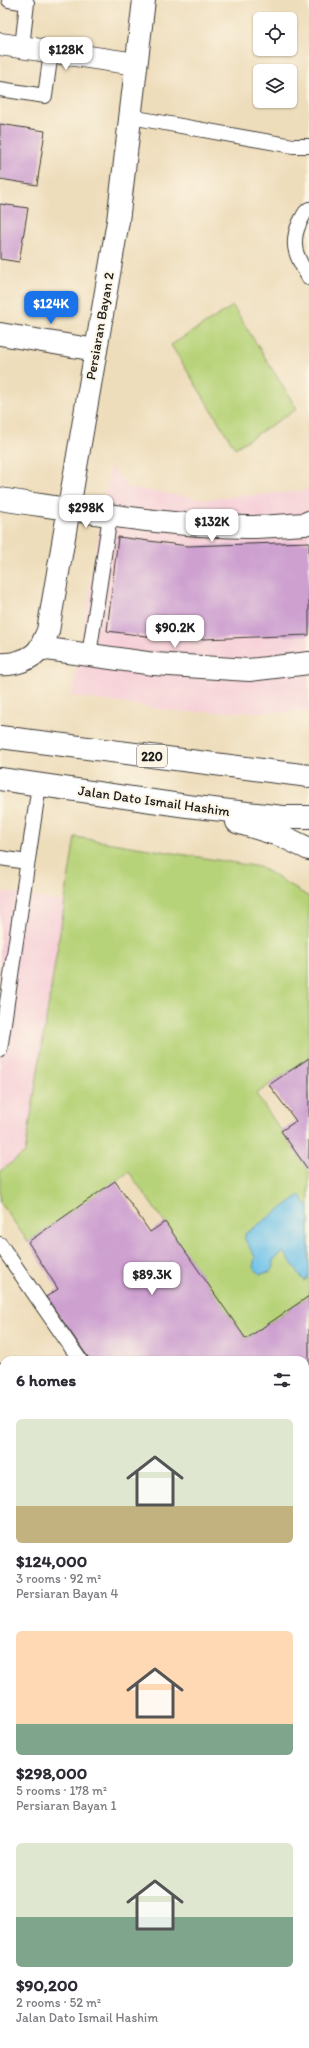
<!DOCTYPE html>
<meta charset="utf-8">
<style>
body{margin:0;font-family:Itim,sans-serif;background:#f7f7f7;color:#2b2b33;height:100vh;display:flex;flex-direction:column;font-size:15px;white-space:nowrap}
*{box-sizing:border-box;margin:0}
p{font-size:13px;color:#7c7c81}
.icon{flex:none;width:22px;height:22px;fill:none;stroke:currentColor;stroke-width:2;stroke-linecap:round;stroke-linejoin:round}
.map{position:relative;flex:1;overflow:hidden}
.details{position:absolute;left:0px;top:1356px;width:309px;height:692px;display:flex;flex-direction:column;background:#fff;border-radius:12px 12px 0 0;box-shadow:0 1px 3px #0004}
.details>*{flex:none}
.tools{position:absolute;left:253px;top:12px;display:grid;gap:8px}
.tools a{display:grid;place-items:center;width:44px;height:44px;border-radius:6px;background:#fff;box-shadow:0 1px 3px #0004;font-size:20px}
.price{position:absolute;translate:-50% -34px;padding:0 9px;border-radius:8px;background:#fff;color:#222;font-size:13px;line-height:26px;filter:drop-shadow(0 1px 2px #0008)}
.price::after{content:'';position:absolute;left:50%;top:24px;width:12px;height:9px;margin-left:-6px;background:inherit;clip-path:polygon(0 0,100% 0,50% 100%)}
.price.on{background:#1a73e8;color:#fff}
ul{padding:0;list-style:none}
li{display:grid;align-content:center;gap:8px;height:212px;padding:0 16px}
li span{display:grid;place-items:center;height:124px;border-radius:6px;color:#555}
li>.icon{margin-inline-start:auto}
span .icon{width:72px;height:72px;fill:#fffc;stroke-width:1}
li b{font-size:17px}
h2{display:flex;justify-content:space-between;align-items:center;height:48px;padding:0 16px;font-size:17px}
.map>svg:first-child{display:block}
.built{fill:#f6cfd8}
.green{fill:#b7d379;stroke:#6a784a}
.water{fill:#6cc1e9;stroke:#446e82}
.building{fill:#cda0d0}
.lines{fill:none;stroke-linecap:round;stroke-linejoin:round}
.service-casing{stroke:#3c3934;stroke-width:16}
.minor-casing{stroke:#3c3934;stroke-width:24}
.primary-casing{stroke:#3c3934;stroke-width:24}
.service{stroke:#fff;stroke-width:14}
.minor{stroke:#fff;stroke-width:22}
.primary{stroke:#fff;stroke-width:22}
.labels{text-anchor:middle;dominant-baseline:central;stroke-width:4;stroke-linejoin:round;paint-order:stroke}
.shield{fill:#fcf5e5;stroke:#5f5d58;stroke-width:1}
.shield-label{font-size:13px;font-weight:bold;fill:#1c1c1c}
.street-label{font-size:14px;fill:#1c1c1c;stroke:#fcf5e5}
</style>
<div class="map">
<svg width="309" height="2048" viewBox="0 0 309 2048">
<rect width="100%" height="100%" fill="#fcf5e5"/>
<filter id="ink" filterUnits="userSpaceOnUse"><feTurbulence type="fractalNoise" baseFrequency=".025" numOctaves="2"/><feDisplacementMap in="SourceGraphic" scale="8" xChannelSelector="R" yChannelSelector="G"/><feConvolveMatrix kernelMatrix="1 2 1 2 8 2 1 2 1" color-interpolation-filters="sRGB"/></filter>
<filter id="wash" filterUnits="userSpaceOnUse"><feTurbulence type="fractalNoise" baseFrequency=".012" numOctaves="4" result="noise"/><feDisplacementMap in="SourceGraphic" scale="16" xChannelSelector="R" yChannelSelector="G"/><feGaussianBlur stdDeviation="0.9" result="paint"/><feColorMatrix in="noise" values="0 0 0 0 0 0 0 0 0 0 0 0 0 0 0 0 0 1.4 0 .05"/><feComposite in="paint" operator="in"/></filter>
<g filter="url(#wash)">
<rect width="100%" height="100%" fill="#edb"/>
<g class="built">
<polygon points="110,465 129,488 203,499 303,491 309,487 309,712 182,712 72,696"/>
<polygon points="0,891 65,902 25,1153 0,1171"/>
</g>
<g class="green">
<polygon points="233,306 297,409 235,448 171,345"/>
<polygon points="75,837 260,867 309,897 309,1058 256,1094 309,1171 309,1296 246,1339 129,1172 28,1242 0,1202 0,1171 25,1153"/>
</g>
<polygon class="water" points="300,1195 309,1207 309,1277 304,1281 284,1252 273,1260 274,1267 270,1272 260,1274 253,1267 255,1257 245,1240 245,1234"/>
<g id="blocks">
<g class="building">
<polygon points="0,124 45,131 37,185 0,179"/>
<polygon points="0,204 28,208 19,262 0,259"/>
<polygon points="118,537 188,546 309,542 309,635 177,640 107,631"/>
<polygon points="309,1058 309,1171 281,1131 296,1121 269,1085"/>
<polygon points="115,1181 150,1232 165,1222 246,1339 309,1296 309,1528 305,1522 305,1360 90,1360 46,1297 58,1289 28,1242"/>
</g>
</g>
</g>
<g filter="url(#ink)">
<use href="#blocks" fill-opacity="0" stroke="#3c3934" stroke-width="1"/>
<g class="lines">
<g class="service-casing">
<g id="service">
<polyline points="9,0 27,3 22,47"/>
<polyline points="0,89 45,96 51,52"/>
<polyline points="131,117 293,146 309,146"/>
<path d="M309 209C304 212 303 217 300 222 289 245 297 258 309 278"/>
<polyline points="89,655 110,516"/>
<polyline points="0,858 27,862"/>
<polyline points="0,1050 39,785"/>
<polyline points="0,1244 80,1360"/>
<polyline points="0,1370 4,1376"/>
<polyline points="0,1568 4,1566"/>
<polyline points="305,1581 309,1579"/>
<polyline points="0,1665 4,1671"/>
<polyline points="253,2044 256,2048"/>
</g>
</g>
<g class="minor-casing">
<g id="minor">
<polyline points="0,44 136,64"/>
<polyline points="0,334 96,350"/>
<path d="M0 499C82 511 164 526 247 527 266 527 286 525 305 524L309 522"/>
<polyline points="40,648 154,664 249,670 309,663"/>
<path d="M0 664C13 665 32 660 40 648 43 643 45 637 48 631L118 221 144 0"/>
<polyline points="0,1506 4,1512"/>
<polyline points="305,1950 309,1956"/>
</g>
</g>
<g class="primary-casing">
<g id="primary">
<polyline points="0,737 309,776"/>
<polyline points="0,779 187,806 283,817 309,817"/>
<polyline points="237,822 282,836 309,849"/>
</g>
</g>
<use href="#service" class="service"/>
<use href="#minor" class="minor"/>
<use href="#primary" class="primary"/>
</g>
</g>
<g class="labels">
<rect class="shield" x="137" y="745" width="30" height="22" rx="3"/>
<g class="shield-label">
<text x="152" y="756">220</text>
</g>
<g class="street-label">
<text transform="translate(100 326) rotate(-80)">Persiaran Bayan 2</text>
<text transform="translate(154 801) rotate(8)">Jalan Dato Ismail Hashim</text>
</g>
</g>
</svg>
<div class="tools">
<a><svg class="icon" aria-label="locate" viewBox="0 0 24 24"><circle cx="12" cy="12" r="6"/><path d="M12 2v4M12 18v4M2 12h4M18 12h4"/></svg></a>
<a><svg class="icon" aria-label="layers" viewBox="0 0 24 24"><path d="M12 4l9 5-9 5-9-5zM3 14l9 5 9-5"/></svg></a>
</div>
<b class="price" style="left:66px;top:71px">$128K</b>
<b class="price on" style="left:51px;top:325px">$124K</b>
<b class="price" style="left:86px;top:529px">$298K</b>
<b class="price" style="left:212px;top:543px">$132K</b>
<b class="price" style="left:175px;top:649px">$90.2K</b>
<b class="price" style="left:152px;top:1296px">$89.3K</b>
<section class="details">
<h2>6 homes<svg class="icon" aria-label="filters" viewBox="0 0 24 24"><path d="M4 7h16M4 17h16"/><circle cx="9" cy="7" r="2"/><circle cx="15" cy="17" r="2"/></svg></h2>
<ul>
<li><span style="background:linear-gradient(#dfe7d0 70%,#c2b280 0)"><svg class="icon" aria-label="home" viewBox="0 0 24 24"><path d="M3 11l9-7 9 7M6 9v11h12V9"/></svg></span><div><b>$124,000</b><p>3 rooms · 92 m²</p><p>Persiaran Bayan 4</p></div></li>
<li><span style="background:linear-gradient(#ffd9b3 75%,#7fa58c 0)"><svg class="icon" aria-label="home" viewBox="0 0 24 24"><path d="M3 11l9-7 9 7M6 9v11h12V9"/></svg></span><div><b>$298,000</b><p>5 rooms · 178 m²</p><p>Persiaran Bayan 1</p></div></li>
<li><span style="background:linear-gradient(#dfe7d0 60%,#7fa58c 0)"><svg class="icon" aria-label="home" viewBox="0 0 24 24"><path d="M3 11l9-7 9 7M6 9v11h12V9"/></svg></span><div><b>$90,200</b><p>2 rooms · 52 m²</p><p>Jalan Dato Ismail Hashim</p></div></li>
</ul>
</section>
</div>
